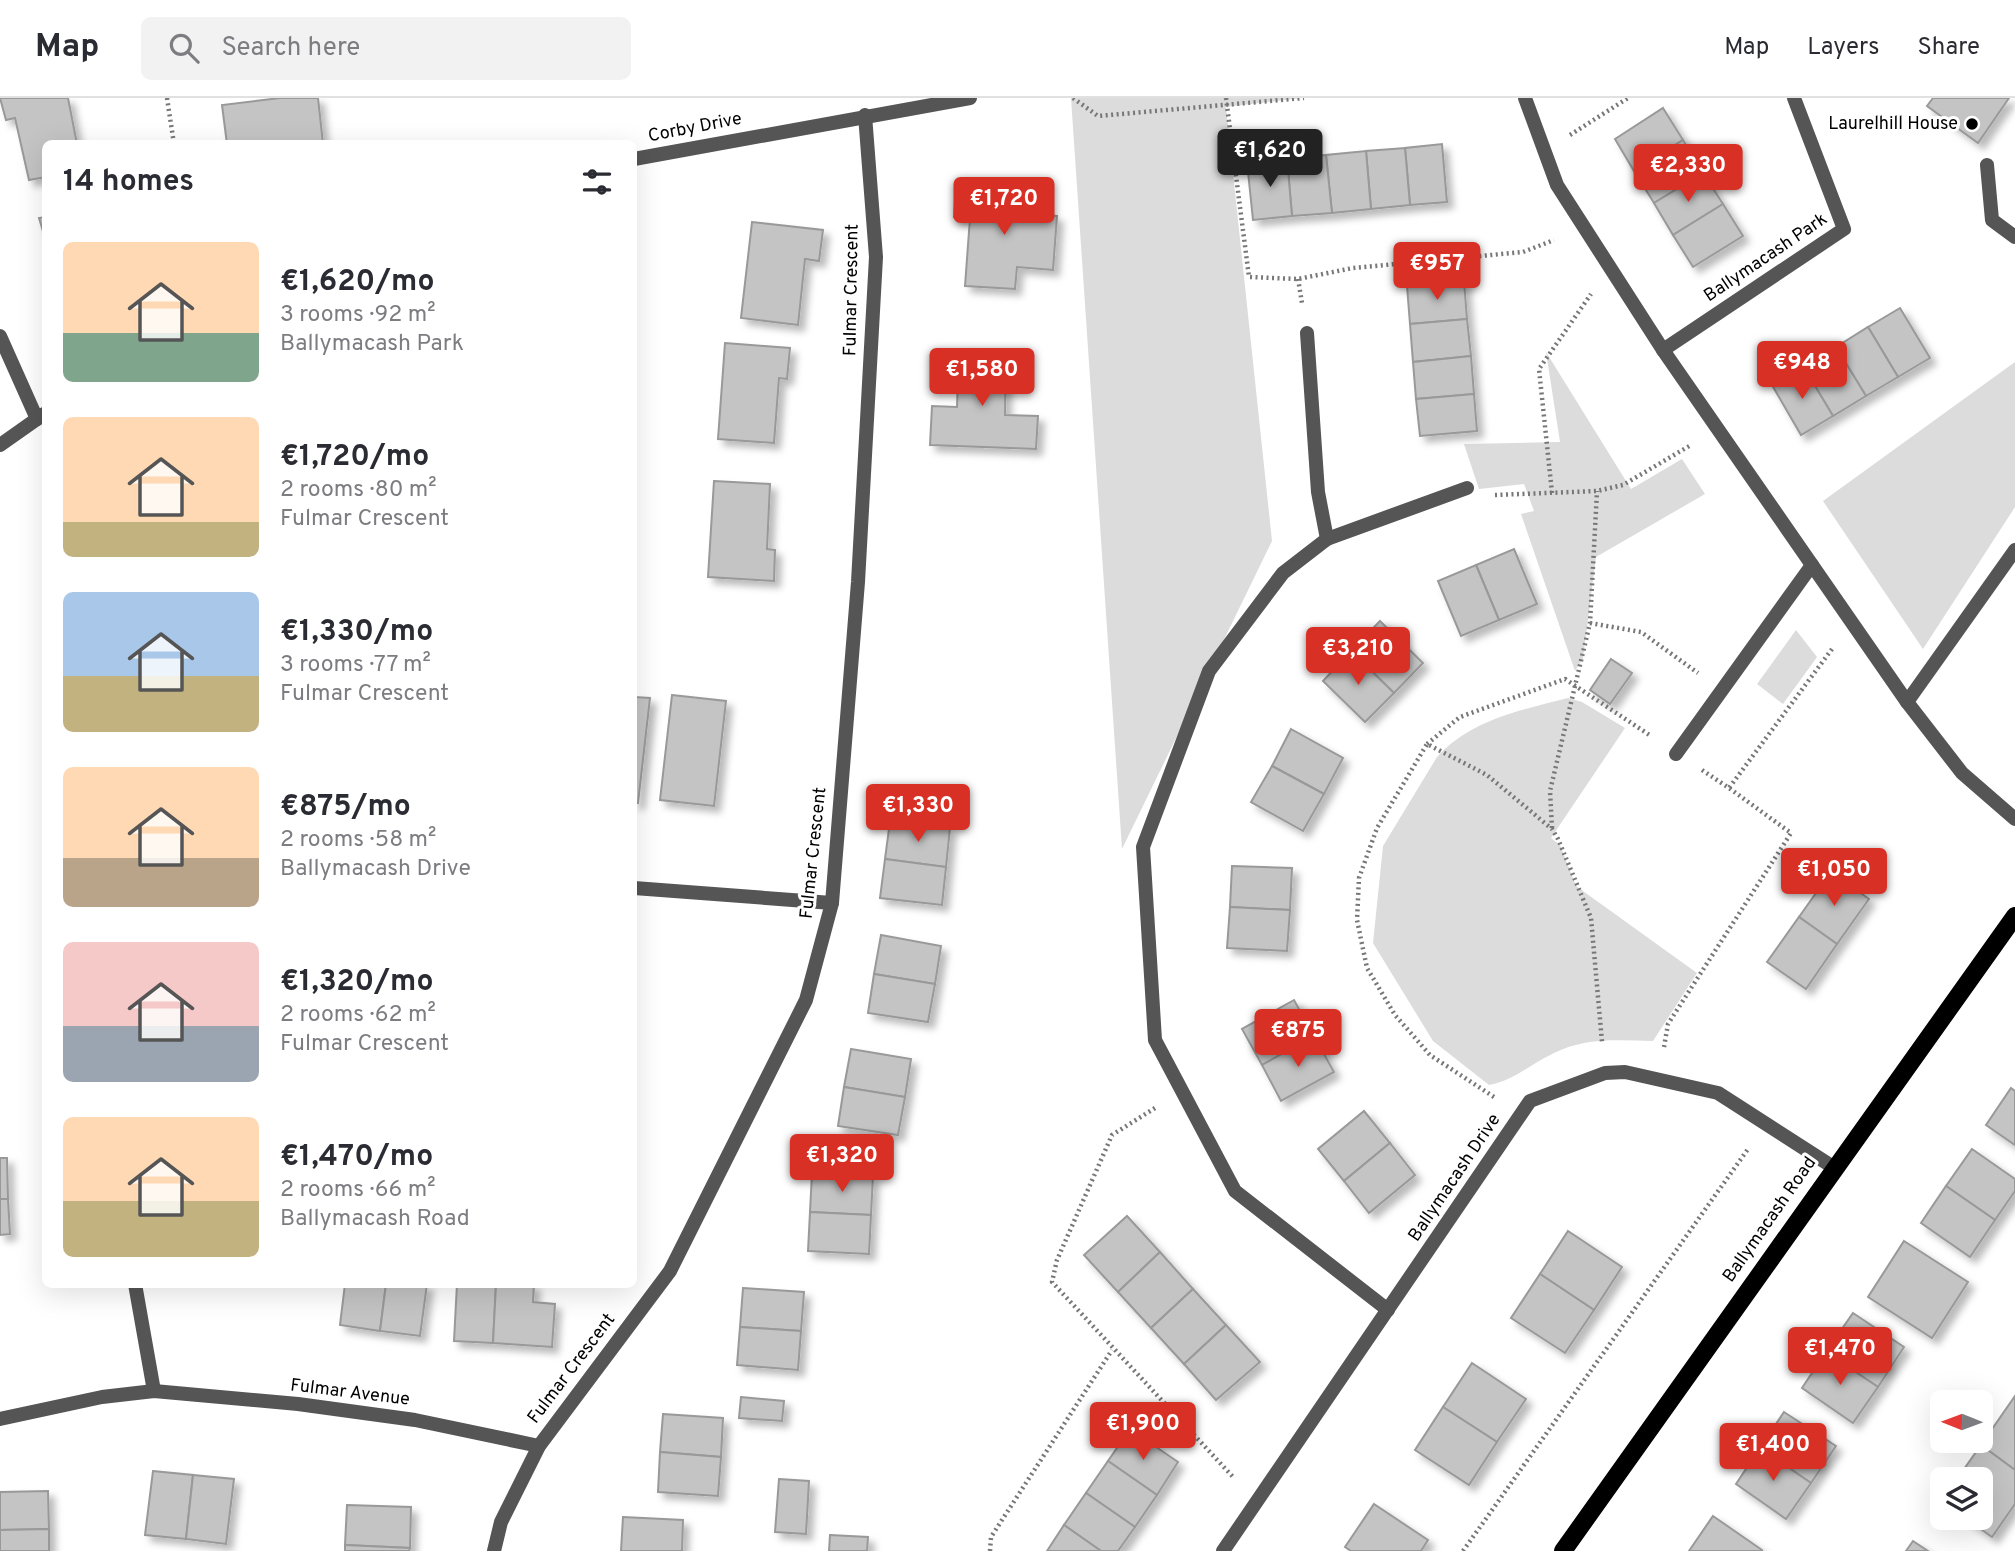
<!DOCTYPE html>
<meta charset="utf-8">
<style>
body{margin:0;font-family:Overpass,sans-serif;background:#f2f2f3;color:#2b2b33;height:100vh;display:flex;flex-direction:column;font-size:26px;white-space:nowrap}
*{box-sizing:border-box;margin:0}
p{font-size:23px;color:#7c7c81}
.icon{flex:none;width:38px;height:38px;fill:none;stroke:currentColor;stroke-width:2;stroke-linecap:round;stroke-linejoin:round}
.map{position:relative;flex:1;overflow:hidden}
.drawer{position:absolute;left:42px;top:42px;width:595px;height:1148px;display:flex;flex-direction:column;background:#fff;border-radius:10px;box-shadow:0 7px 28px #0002}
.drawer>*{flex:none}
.needle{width:46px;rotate:271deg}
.tools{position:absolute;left:1930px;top:1292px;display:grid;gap:14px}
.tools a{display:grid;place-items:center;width:63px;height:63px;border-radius:10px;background:#fff;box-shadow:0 7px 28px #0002;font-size:35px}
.price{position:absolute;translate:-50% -60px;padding:0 16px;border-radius:7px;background:#d93025;color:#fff;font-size:23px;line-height:46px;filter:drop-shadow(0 2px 4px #0008)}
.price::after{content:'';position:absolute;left:50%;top:42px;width:21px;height:16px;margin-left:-10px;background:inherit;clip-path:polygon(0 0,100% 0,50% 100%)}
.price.selected{background:#222;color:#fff}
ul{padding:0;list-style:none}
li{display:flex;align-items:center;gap:21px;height:175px;padding:0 21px}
li span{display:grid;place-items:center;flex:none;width:196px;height:140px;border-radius:10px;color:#555}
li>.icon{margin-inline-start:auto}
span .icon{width:84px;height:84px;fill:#fffc;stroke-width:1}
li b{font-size:30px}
h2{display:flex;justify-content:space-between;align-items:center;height:84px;padding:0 21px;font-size:30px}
header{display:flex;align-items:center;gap:42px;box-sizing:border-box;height:98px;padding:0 35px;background:#fff;border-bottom:2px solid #e1e1e2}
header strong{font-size:33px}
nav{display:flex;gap:38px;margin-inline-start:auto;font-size:24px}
.search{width:490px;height:63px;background:#f2f2f3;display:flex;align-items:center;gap:18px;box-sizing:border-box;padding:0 24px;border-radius:10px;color:#7c7c81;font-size:26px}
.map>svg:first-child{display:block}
.green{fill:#dcdcdc}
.building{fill:#c4c4c4;stroke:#999;stroke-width:2;filter:url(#shadow)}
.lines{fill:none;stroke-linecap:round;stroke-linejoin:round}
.path{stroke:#777;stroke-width:4.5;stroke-dasharray:2 3.5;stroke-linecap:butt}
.service{stroke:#555;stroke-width:14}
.minor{stroke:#555;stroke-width:14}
.primary{stroke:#000;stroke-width:18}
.poi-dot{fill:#000;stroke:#fff;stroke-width:2.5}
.labels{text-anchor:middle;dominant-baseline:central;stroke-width:6;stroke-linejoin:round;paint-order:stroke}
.poi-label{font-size:18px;fill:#000;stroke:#fff;text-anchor:end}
.street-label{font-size:18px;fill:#000;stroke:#fff}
</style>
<header>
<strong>Map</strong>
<div class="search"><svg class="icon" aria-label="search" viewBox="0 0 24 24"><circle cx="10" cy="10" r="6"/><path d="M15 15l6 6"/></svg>Search here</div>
<nav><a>Map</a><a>Layers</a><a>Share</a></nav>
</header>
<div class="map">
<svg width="2015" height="1453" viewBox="0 0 2015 1453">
<defs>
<filter id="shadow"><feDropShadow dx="6" dy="6" stdDeviation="3.5" flood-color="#0004"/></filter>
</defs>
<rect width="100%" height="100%" fill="#fff"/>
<g class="green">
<polygon points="1071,0 1302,0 1226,9 1272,443 1122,751"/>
<polygon points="1546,254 1631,391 1682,361 1705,396 1596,459 1583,560 1575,573 1521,416 1534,413 1524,386 1479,391 1464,346 1560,344"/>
<polygon points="2015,264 2015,409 1923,551 1823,403"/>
<polygon points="1796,532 1817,559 1783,606 1757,586"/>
<path d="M1568 600 1582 604 1625 630 1551 740 1560 747 1576 788 1697 875 1653 943C1618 942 1584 939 1552 956 1529 967 1515 982 1489 987L1433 943 1373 845 1383 748 1437 659C1471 622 1521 612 1568 600Z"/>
</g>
<g class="building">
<polygon points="0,0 68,0 77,46 46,46 46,79 29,82 15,20 6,22"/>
<polygon points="280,0 318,0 323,46 227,46 222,7"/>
<polygon points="1933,0 2009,0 1978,45 1927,8"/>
<polygon points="1663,10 1683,42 1634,73 1615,41"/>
<polygon points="1683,42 1703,75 1654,105 1634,73"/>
<polygon points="1442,46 1447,104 1410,107 1405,50"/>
<polygon points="1405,50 1410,107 1371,111 1366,53"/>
<polygon points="1366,53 1371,111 1332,115 1326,57"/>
<polygon points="1326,57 1332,115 1292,118 1287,60"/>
<polygon points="1287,60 1292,118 1253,122 1247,64"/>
<polygon points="1703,75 1723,106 1673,137 1654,105"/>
<polygon points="956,90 1027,96 1025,116 1057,118 1053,172 1017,169 1015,191 965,188 970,120 954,119"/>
<polygon points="1723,106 1743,138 1693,169 1673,137"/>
<polygon points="46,119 46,143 39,120"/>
<polygon points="752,124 823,132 819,163 805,161 798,227 741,220"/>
<polygon points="1464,183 1467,221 1410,226 1407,188"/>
<polygon points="1900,210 1930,260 1898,279 1868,229"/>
<polygon points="1467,221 1471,258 1413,264 1410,226"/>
<polygon points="1868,229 1898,279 1866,298 1836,249"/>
<polygon points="725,245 790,250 787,281 779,280 774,345 718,341"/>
<polygon points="1836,249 1866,298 1833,318 1803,268"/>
<polygon points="959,252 1006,254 1005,317 1038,318 1036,351 930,347 932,308 957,309"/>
<polygon points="1471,258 1474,296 1416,301 1413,264"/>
<polygon points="1803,268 1833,318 1801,337 1772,287"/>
<polygon points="1474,296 1477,333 1420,338 1416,301"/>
<polygon points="714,383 770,386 767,451 775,452 774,483 708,479"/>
<polygon points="1514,451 1537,506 1499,522 1476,467"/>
<polygon points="1476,467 1499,522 1461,538 1438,483"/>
<polygon points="1380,523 1423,565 1394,595 1351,553"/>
<polygon points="1351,553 1394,595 1365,624 1323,583"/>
<polygon points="1611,561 1632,575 1610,606 1590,592"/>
<polygon points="672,597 726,603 714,708 660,702"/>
<polygon points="634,599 650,600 638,705 634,705"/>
<polygon points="1291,631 1343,660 1324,696 1272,668"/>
<polygon points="1272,668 1324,696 1303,733 1251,704"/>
<polygon points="890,723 950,730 946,769 885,761"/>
<polygon points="885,761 946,769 942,807 880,800"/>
<polygon points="1232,768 1292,770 1290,812 1230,809"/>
<polygon points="1831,774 1869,801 1837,846 1799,819"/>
<polygon points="1230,809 1290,812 1287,853 1227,850"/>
<polygon points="1799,819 1837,846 1806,891 1767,864"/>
<polygon points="881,837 941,848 935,886 874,876"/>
<polygon points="874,876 935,886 928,924 868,915"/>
<polygon points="1294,902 1314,938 1262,967 1242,931"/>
<polygon points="1314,938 1334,974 1281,1003 1262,967"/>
<polygon points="851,951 911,961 905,999 844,989"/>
<polygon points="844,989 905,999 898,1037 838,1028"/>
<polygon points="2011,990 2015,993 2015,1047 1986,1027"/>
<polygon points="1364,1013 1390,1045 1344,1083 1318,1051"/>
<polygon points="1390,1045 1415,1077 1369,1115 1344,1083"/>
<polygon points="1972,1051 2015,1081 2015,1093 1995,1122 1946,1088"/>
<polygon points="0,1060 7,1060 8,1101 0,1101"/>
<polygon points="812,1075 873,1078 871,1117 810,1114"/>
<polygon points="1946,1088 1995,1122 1970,1159 1921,1125"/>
<polygon points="0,1101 8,1101 10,1136 0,1137"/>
<polygon points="810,1114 871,1117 869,1156 808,1153"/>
<polygon points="1127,1118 1160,1154 1118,1194 1084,1157"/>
<polygon points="1568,1133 1622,1169 1594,1212 1540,1176"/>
<polygon points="1904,1143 1968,1184 1932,1240 1868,1199"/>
<polygon points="1160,1154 1193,1191 1151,1230 1118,1194"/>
<polygon points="1540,1176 1594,1212 1565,1255 1511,1220"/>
<polygon points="345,1186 386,1186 380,1233 340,1227"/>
<polygon points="386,1186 427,1186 420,1238 380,1233"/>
<polygon points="457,1186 496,1186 493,1245 454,1243"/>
<polygon points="496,1186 534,1186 533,1204 555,1206 552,1249 493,1245"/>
<polygon points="743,1190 804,1194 801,1233 740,1229"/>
<polygon points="1193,1191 1226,1227 1184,1266 1151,1230"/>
<polygon points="1853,1215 1904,1249 1878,1289 1826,1254"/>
<polygon points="1226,1227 1260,1264 1216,1302 1184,1266"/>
<polygon points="740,1229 801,1233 798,1272 737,1267"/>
<polygon points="1826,1254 1878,1289 1853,1325 1802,1290"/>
<polygon points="1472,1265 1526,1301 1497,1344 1443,1309"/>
<polygon points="2015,1298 2015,1372 1981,1347"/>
<polygon points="741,1299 784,1303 782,1323 739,1320"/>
<polygon points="1443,1309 1497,1344 1469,1387 1415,1352"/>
<polygon points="1784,1314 1836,1348 1811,1385 1760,1350"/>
<polygon points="663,1316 723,1320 721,1359 660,1354"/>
<polygon points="1130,1331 1178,1364 1157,1397 1108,1363"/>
<polygon points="1981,1347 2015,1372 2015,1406 1992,1439 1964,1419 1981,1419 1981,1381 1957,1381"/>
<polygon points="1760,1350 1811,1385 1786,1421 1736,1386"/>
<polygon points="660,1354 721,1359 718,1398 658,1394"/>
<polygon points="1108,1363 1157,1397 1135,1429 1086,1395"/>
<polygon points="153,1373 193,1377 186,1441 145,1437"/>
<polygon points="193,1377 234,1381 226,1446 186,1441"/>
<polygon points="779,1381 809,1383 806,1436 775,1434"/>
<polygon points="48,1393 49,1431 0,1432 0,1394"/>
<polygon points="1086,1395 1135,1429 1118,1453 1101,1453 1064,1427"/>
<polygon points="1374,1406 1428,1442 1421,1453 1351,1453 1345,1449"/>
<polygon points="347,1407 411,1409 410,1450 345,1447"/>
<polygon points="1713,1418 1762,1452 1762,1453 1689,1453"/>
<polygon points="623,1419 683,1422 682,1453 621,1453"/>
<polygon points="1064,1427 1101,1453 1047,1453"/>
<polygon points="49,1431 49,1453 0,1453 0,1432"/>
<polygon points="830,1437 868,1439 867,1453 829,1453"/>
<polygon points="1913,1443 1928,1453 1906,1453"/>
<polygon points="345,1447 410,1450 409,1453 345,1453"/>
</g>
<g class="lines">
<g class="path">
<polyline points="167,0 174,46"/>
<polyline points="1073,0 1098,18 1304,0"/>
<polyline points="1226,0 1249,179 1298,181 1353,170 1523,154 1554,142"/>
<polyline points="1570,37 1628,0"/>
<polyline points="1298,181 1302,205"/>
<polyline points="1552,395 1539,271 1591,196"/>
<polyline points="1495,397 1597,393 1623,387 1691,347"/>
<polyline points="1590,525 1641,534 1698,575"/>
<polyline points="1427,646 1460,619 1565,581 1651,638"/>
<polyline points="1702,672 1729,690 1832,551"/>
<polyline points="1552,730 1550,693 1590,525 1597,393"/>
<polyline points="1664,949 1668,926 1791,735 1729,690"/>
<polyline points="1494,999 1430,957 1395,917 1367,870 1357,822 1359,780 1377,730 1427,646 1487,677 1552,731 1558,741 1591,820 1602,944"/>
<polyline points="1155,1010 1112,1037 1057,1162 1052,1184 1234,1380"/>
<polyline points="990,1453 991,1439 1112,1252"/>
<polyline points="1463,1453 1748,1051"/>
</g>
<g class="service">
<polyline points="1987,67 1992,122 2015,139"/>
<polyline points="1907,604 2015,452"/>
</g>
<g class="minor">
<polyline points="1525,0 1557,87 1663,252 1907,604 1962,675 2015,721"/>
<polyline points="634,61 970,0"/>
<polyline points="1307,235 1318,394 1327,441"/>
<polyline points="0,238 37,321"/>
<polyline points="1663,252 1844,131 1794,0"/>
<polyline points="0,347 44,316"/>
<polyline points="1676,656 1812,467"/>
<polyline points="634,790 832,805"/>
<polyline points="135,1186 154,1293"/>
<polyline points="1388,1212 1235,1093 1155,942 1143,749 1209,573 1283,475 1327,441 1467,390"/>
<polyline points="0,1321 102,1299 154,1293 298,1306 415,1322 539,1348"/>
<polyline points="494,1453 501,1424 539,1348 670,1173 806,902 832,805 858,484 876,159 865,17"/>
<polyline points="1223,1453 1530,1003 1605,975 1625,974 1718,995 1833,1069"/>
</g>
<polyline class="primary" points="1563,1453 2015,818"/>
</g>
<circle class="poi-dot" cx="1972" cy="26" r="7"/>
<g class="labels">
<g class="poi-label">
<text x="1958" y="26">Laurelhill House</text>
</g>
<g class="street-label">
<text transform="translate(695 30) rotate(-11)">Corby Drive</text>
<text transform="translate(1766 160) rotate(-34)">Ballymacash Park</text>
<text transform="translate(852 192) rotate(-89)">Fulmar Crescent</text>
<text transform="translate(814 755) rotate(-84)">Fulmar Crescent</text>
<text transform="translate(1455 1080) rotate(-56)">Ballymacash Drive</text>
<text transform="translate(1770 1122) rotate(-55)">Ballymacash Road</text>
<text transform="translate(572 1271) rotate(-53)">Fulmar Crescent</text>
<text transform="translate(350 1295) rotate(7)">Fulmar Avenue</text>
</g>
</g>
</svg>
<div class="tools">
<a><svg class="needle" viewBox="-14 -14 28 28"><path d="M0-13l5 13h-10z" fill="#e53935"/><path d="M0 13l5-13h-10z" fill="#7c7c81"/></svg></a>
<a><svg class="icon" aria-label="layers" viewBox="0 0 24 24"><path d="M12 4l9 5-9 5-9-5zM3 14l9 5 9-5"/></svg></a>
</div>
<b class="price selected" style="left:1270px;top:91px">€1,620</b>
<b class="price" style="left:1688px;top:106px">€2,330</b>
<b class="price" style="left:1004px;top:139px">€1,720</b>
<b class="price" style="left:1437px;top:204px">€957</b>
<b class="price" style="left:1802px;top:303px">€948</b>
<b class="price" style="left:982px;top:310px">€1,580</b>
<b class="price" style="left:1358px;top:589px">€3,210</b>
<b class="price" style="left:918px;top:746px">€1,330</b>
<b class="price" style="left:1834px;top:810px">€1,050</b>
<b class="price" style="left:1298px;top:971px">€875</b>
<b class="price" style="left:842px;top:1096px">€1,320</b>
<b class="price" style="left:1840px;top:1289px">€1,470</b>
<b class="price" style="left:1143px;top:1364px">€1,900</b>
<b class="price" style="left:1773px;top:1385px">€1,400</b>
<section class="drawer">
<h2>14 homes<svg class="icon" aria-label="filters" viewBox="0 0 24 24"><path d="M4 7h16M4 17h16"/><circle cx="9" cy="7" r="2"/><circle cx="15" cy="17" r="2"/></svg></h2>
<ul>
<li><span style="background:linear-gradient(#ffd9b3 65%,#7fa58c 0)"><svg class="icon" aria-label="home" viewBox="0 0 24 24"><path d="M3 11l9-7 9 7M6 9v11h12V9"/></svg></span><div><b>€1,620/mo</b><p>3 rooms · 92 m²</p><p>Ballymacash Park</p></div></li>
<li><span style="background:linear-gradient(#ffd9b3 75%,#c2b280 0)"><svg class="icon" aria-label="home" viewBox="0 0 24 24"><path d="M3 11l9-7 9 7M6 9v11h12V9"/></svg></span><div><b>€1,720/mo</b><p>2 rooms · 80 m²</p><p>Fulmar Crescent</p></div></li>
<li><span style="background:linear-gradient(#a9c7e8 60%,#c2b280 0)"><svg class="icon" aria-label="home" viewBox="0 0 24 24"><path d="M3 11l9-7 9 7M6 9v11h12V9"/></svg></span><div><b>€1,330/mo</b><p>3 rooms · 77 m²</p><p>Fulmar Crescent</p></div></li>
<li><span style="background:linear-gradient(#ffd9b3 65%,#b9a48a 0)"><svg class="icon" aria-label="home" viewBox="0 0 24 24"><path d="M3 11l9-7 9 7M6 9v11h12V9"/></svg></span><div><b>€875/mo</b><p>2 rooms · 58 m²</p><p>Ballymacash Drive</p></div></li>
<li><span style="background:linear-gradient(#f6c9c9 60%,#9aa5b1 0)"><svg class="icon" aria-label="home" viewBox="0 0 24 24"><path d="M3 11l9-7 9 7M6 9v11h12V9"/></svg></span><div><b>€1,320/mo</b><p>2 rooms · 62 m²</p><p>Fulmar Crescent</p></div></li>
<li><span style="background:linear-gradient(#ffd9b3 60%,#c2b280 0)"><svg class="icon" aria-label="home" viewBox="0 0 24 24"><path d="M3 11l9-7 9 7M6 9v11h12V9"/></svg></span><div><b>€1,470/mo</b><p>2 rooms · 66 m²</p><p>Ballymacash Road</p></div></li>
</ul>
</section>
</div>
